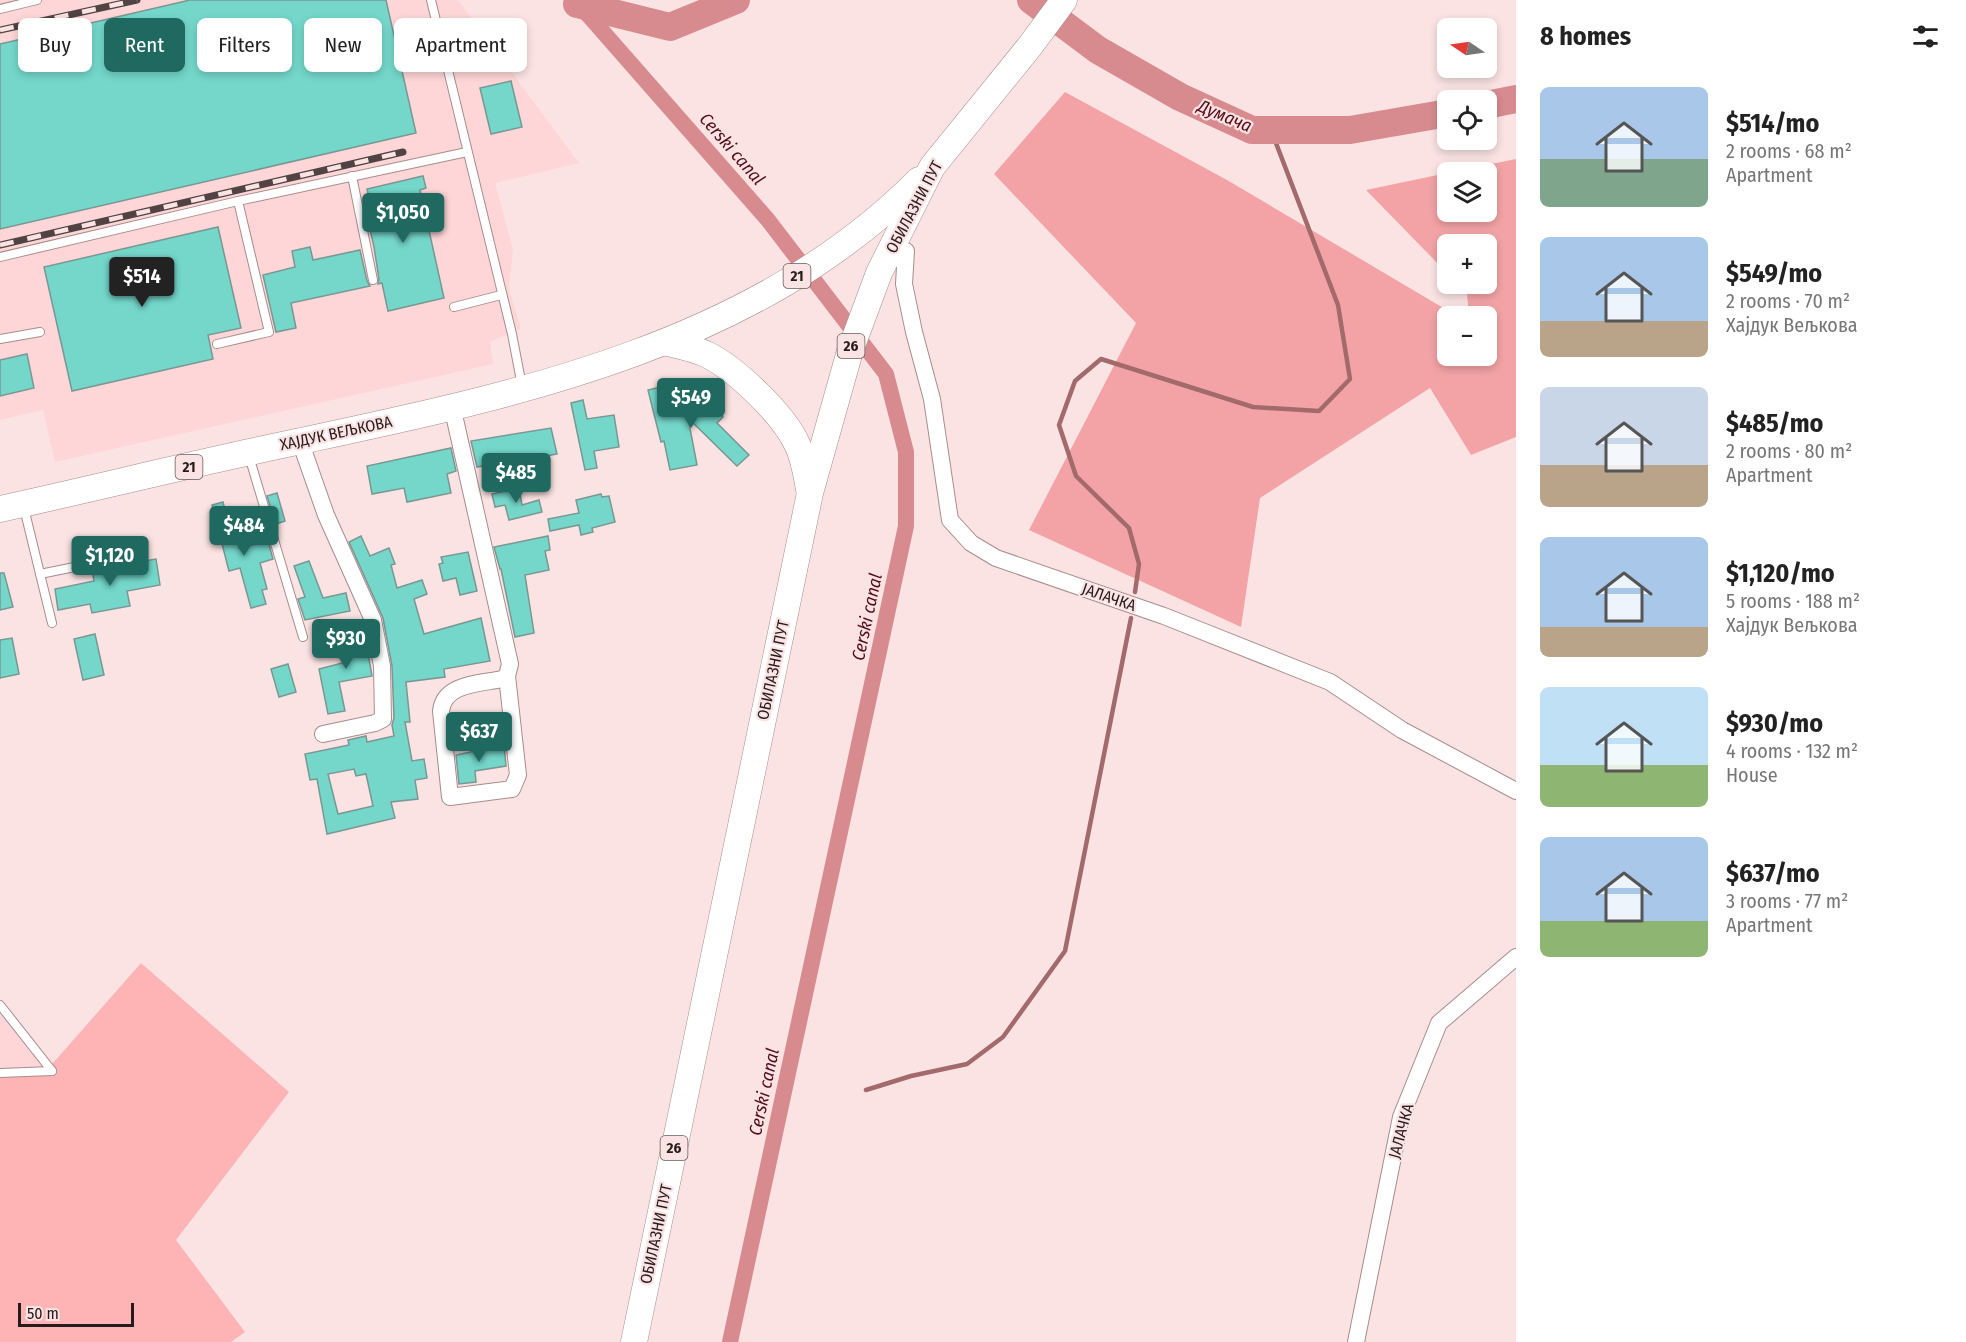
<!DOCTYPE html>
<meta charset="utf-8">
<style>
body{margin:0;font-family:"Fira Sans Condensed",sans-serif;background:#f6f6f6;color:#222;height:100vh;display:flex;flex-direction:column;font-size:22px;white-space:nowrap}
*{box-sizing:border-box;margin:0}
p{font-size:20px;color:#767676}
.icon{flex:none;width:33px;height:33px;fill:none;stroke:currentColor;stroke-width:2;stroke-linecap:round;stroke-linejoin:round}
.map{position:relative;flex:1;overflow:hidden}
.drawer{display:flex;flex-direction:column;background:#fff;width:450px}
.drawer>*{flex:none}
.top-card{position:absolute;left:18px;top:18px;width:570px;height:54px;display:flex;gap:12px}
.needle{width:39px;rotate:283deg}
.buttons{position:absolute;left:1437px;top:18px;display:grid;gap:12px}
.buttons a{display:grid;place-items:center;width:60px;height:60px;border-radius:9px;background:#fff;box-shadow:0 3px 9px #0003;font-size:30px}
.scale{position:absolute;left:18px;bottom:15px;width:116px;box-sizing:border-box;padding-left:6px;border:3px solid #271c1c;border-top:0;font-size:16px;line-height:21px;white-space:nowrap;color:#271c1c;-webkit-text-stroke:4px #fce3e3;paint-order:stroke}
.price{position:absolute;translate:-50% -51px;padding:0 14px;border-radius:6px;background:#1f6961;color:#fff;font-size:20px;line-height:39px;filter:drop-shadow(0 2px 3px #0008)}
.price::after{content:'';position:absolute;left:50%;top:36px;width:18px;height:14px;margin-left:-9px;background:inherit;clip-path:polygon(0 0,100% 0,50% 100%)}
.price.current{background:#222;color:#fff}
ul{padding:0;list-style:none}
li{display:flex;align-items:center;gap:18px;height:150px;padding:0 24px}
li span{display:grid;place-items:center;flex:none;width:168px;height:120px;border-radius:9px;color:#555}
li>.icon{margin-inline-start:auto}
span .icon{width:72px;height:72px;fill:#fffc;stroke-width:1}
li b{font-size:26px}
h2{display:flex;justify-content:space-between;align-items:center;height:72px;padding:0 24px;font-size:26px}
.tag{padding:0 21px;border-radius:9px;background:#fff;box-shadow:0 3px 9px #0003;font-size:21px;line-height:54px}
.tag.current{background:#1f6961;color:#fff}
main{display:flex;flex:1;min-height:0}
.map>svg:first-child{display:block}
.built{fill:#fed6d7}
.green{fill:#feb3b5}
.forest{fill:#f3a3a5}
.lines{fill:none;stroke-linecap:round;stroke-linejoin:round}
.stream{stroke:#a36a6c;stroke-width:4.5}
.canal{stroke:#d88b8e;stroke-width:16}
.river{stroke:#d88b8e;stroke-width:28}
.building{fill:#74d7ca;stroke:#799793;stroke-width:1.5;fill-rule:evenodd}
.lane-casing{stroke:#a88c8c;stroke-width:10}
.street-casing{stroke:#a88c8c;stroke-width:18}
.primary-casing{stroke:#a88c8c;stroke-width:27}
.lane{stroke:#fff;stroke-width:8}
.street{stroke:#fff;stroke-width:16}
.primary{stroke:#fff;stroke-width:26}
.rail-casing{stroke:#514343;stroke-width:7}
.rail{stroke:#fce3e3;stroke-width:4.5;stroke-dasharray:14;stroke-linecap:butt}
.labels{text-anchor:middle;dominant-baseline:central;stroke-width:4.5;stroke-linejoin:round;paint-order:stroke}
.shield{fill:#fce3e3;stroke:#675858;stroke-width:1.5}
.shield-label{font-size:15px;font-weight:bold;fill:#271c1c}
.street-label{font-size:16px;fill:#271c1c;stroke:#fce3e3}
.water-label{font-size:18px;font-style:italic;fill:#530d19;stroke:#fce3e3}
</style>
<main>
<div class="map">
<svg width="1516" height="1342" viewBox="0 0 1516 1342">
<rect width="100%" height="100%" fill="#fce3e3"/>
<g class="built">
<polygon points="0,0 458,0 579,163 495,183 513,249 509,288 521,329 490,342 493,364 55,462 43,410 0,420"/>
<polygon points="0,1001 53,1063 0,1078"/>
</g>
<polygon class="green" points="141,963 289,1092 176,1240 245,1332 231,1342 0,1342 0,1078 53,1063"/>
<polygon class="forest" points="1065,92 1227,180 1457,316 1448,316 1448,356 1486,356 1486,316 1469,316 1467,293 1458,284 1486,284 1486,244 1448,244 1447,273 1366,190 1447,173 1448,212 1486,212 1486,172 1452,172 1516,159 1516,437 1471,455 1430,388 1260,498 1241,627 1029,530 1136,323 994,174"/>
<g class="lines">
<g class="stream">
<polyline points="1135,592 1139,564 1129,528 1076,476 1059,425 1075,381 1101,359 1253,407 1319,411 1350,379 1338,305 1271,130"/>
<polyline points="866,1090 911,1076 967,1064 1003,1037 1065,951 1131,618"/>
</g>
<polyline class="canal" points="575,0 768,220 886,374 906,452 906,526 730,1342"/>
<g class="river">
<polyline points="1031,0 1098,50 1180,97 1252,130 1350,130 1448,113"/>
<polyline points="577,4 670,27 736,0"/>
<polyline points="1486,105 1516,99"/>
</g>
</g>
<g class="building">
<polygon points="190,0 386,0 416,133 0,229 0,44"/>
<polygon points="511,81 522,127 491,134 480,88"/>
<polygon points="423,176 426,188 420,190 444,298 388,311 382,283 378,284 379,279 374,247 365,207 371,206 367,189"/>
<polygon points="218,227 241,328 208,335 213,359 72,391 44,267"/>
<polygon points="310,247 313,260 360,250 367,281 370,286 291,303 296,328 276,332 263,275 295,267 292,251"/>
<polygon points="27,354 34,388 0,396 0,360"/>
<polygon points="665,386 672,413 707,391 716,404 712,406 723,417 717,423 749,455 737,466 688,418 697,465 670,470 664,441 661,442 648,390"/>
<polygon points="583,400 587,419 614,415 619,447 594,451 597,468 585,470 571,403"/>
<polygon points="551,428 557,454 541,457 541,454 477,467 471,441"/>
<polygon points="451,448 456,471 447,474 451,493 407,502 404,488 372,494 367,466"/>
<polygon points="519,488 522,505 539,500 542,512 509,520 505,505 495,507 492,494"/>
<polygon points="277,493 285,521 276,524 267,496"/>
<polygon points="601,494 602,497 609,496 615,522 592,528 593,532 581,535 579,525 550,531 548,519 579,513 576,500"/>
<polygon points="223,502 225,511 229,510 239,548 268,541 273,559 260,563 267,589 262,590 266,604 251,608 240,568 229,571 212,505"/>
<path d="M361 536 370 556 389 548 395 564 391 565 397 588 422 580 427 594 414 599 424 634 481 618 490 661 444 669 445 677 406 682 410 722H405L412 761 424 759 427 778 415 780 418 799 391 802 395 818 327 834 317 779 310 780 305 754 349 745 348 740 366 736 367 742 394 736 392 725 394 718 392 666 383 618 349 542ZM354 769 356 776 366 774 373 806 338 814 328 774Z"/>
<polygon points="548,536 550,550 545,551 549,570 525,575 534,633 515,637 501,569 500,569 494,547"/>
<polygon points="468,552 477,591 460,595 456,578 443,581 439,564 443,563 441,557"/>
<polygon points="156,559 160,585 127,591 130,606 92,613 90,604 58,610 55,589 94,581 92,570"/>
<polygon points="309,561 323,598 346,593 350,611 305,620 298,599 305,597 294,566"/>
<polygon points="0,573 4,573 13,607 0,610"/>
<polygon points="363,625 372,676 339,682 345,711 328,714 319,669 350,661 346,628"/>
<polygon points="95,634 104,675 83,680 74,639"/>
<polygon points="12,638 19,674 0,678 0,640"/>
<polygon points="288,664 296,692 279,697 271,669"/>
<polygon points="504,745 506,766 475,771 476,782 459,784 456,755"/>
</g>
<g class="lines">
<g class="lane-casing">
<g id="lane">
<polyline points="431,0 512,334 522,386"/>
<polyline points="0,9 37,0"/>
<polyline points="405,55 443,47"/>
<polyline points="352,176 373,280"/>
<polyline points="0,257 238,201 467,152"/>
<polyline points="454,307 501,295"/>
<polyline points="0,339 40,332"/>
<polyline points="217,344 269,332 238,201"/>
<polyline points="249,456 303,637"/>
<polyline points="24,508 52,623"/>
<polyline points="40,574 134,555"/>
<polyline points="0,1005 52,1071"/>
<polyline points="0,1073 52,1071"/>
</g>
</g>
<g class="street-casing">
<g id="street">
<polyline points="906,251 904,284 914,332 932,399 950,520 971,543 996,558 1164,616 1330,682 1402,730 1516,791"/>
<path d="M452 406 510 664 507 676 502 679C480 684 444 683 441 711L450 797 512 789 518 775 507 676"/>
<polyline points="300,441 326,515 373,620 382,666 383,719 375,723 323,734"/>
<polyline points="1356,1342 1401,1117 1439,1023 1516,957"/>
</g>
</g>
<g class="primary-casing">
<g id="primary">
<path d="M668 343C681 346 696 349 708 355 737 370 783 414 797 444 804 458 806 473 809 489"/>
<path d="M0 509C100 487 200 462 301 441 521 394 754 345 919 180"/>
<polyline points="634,1342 810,493 850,351 879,273 932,167 1030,46 1064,0"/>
</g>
</g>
<use href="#lane" class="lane"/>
<use href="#street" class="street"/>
<use href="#primary" class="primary"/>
<g class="rail-casing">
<g id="rail">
<polyline points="0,30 137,0"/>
<polyline points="0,245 403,152"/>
</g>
</g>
<use href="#rail" class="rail"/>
</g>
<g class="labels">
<g class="shield">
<rect x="783.5" y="264" width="27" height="24" rx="4.5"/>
<rect x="837.5" y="334" width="27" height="24" rx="4.5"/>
<rect x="175.5" y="455" width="27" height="24" rx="4.5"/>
<rect x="660.5" y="1136" width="27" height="24" rx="4.5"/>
</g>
<g class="shield-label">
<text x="797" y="276">21</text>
<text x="851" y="346">26</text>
<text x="189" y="467">21</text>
<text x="674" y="1148">26</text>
</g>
<g class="street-label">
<text transform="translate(914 207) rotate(-62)">ОБИЛАЗНИ ПУТ</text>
<text transform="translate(336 433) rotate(-12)">ХАЈДУК ВЕЉКОВА</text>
<text transform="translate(1109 597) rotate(19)">ЈАЛАЧКА</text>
<text transform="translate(773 670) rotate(-78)">ОБИЛАЗНИ ПУТ</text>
<text transform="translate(1401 1131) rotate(-75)">ЈАЛАЧКА</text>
<text transform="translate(656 1234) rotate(-78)">ОБИЛАЗНИ ПУТ</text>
</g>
<g class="water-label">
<text transform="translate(1225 116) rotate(23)">Думача</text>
<text transform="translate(732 149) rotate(49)">Cerski canal</text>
<text transform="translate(867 617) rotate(-78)">Cerski canal</text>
<text transform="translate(764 1092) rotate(-78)">Cerski canal</text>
</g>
</g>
</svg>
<div class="buttons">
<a><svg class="needle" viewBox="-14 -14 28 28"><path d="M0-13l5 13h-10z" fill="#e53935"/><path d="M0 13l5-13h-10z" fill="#767676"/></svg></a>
<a><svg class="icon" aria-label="locate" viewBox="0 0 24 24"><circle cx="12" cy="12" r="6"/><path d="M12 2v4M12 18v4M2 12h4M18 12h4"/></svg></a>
<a><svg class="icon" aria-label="layers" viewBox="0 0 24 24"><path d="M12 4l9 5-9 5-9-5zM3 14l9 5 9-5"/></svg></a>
<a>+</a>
<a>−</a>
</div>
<div class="scale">50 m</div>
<b class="price" style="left:403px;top:244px">$1,050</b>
<b class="price current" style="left:142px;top:308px">$514</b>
<b class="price" style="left:691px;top:429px">$549</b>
<b class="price" style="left:516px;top:504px">$485</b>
<b class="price" style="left:244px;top:557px">$484</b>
<b class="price" style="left:110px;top:587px">$1,120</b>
<b class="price" style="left:346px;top:670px">$930</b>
<b class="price" style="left:479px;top:763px">$637</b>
<div class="top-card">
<a class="tag">Buy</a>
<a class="tag current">Rent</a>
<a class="tag">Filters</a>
<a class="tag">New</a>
<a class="tag">Apartment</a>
</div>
</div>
<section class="drawer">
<h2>8 homes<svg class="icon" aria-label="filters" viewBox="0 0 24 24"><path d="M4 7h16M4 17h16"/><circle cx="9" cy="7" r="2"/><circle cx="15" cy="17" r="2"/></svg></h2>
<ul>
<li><span style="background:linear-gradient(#a9c7e8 60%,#7fa58c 0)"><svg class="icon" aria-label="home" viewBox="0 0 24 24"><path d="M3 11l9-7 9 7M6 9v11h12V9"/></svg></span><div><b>$514/mo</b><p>2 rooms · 68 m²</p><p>Apartment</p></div></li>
<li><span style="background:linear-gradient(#a9c7e8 70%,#b9a48a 0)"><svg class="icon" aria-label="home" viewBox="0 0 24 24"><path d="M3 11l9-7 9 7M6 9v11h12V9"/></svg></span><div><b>$549/mo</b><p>2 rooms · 70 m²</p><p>Хајдук Вељкова</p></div></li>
<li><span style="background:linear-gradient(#c9d6e8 65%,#b9a48a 0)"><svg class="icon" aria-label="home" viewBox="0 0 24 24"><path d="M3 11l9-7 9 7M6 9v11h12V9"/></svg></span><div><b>$485/mo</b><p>2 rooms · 80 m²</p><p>Apartment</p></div></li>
<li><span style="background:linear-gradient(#a9c7e8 75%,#b9a48a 0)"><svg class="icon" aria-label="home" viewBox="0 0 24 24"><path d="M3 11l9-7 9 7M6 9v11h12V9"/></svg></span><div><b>$1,120/mo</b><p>5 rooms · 188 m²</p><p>Хајдук Вељкова</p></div></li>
<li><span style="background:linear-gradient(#bfe0f5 65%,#8fb573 0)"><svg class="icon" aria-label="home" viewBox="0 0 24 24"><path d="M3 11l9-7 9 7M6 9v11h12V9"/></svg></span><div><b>$930/mo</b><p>4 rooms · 132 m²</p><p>House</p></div></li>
<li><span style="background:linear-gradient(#a9c7e8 70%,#8fb573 0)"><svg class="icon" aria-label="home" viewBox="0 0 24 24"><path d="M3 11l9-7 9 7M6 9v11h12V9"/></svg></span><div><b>$637/mo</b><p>3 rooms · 77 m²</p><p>Apartment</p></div></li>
</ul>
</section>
</main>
